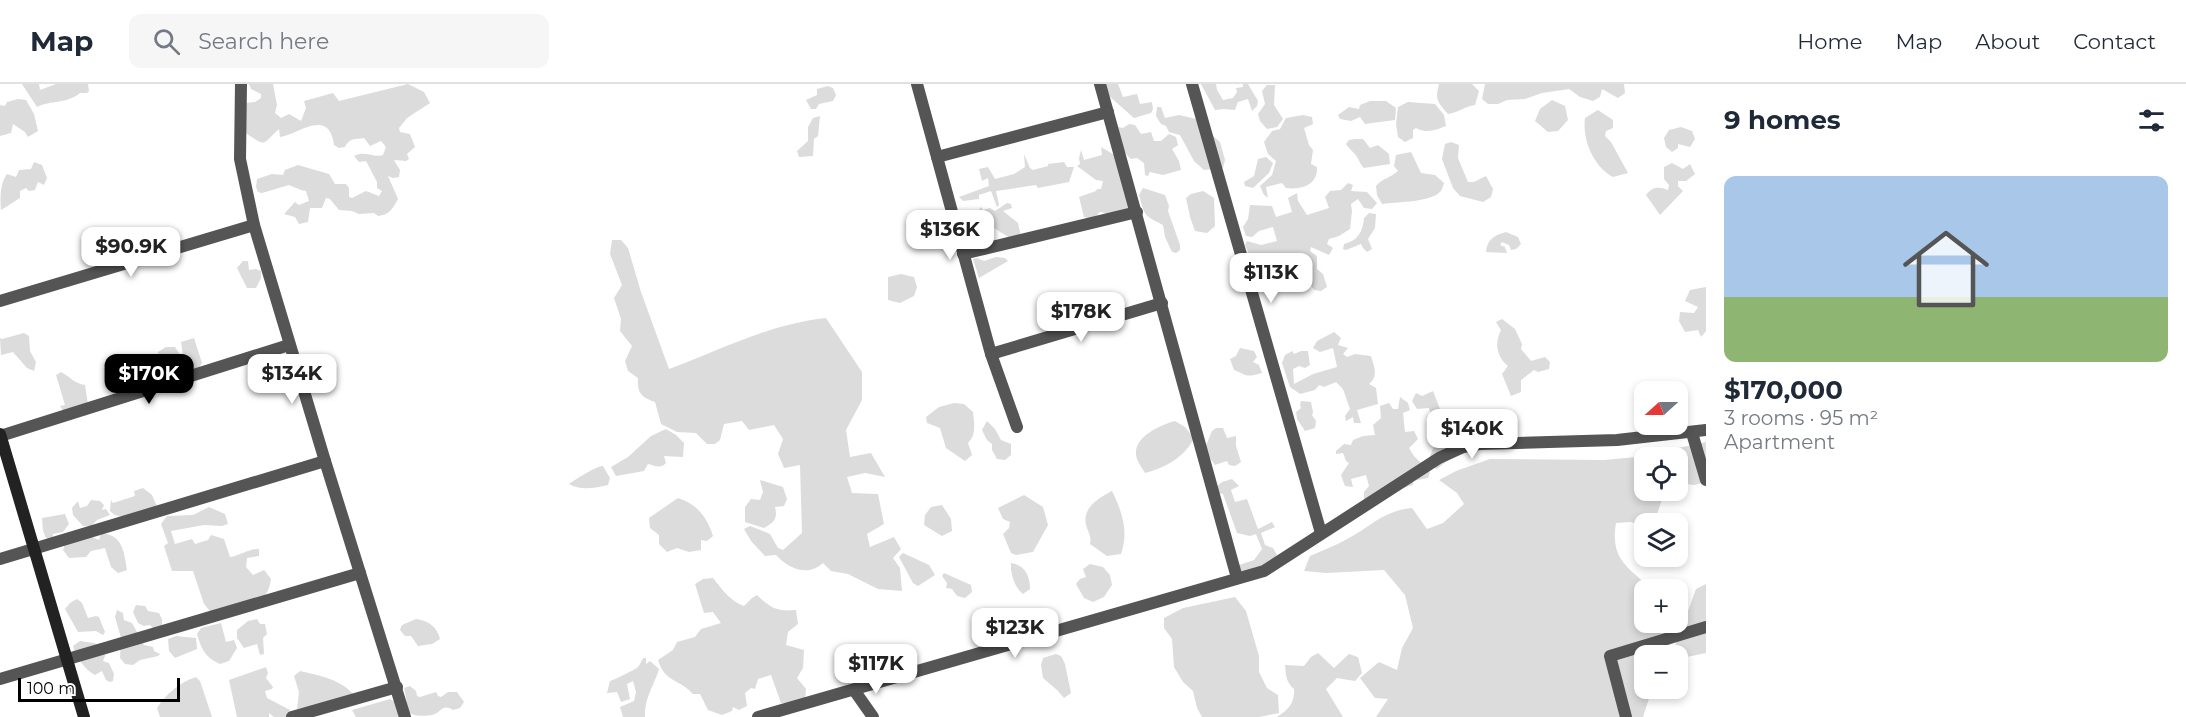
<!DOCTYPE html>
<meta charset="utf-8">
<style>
body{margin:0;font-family:Montserrat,sans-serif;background:#f6f6f7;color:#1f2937;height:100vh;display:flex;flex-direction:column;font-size:22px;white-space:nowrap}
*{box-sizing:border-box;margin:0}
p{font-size:20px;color:#747a83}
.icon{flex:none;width:33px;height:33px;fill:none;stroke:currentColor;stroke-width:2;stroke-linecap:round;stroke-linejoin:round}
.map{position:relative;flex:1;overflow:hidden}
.panel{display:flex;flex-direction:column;background:#fff;width:480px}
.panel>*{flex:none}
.needle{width:39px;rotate:249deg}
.fabs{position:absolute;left:1634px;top:297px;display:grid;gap:12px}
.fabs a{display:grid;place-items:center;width:54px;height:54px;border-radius:12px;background:#fff;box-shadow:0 3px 9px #0003;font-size:30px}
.scale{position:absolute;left:18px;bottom:15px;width:162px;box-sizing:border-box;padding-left:6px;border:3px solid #000;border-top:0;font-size:16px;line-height:21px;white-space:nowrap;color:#000;-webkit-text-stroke:4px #fff;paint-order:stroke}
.price{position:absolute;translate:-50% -51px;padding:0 14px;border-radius:12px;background:#fff;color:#222;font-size:20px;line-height:39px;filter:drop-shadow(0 2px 3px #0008)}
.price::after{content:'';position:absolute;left:50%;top:36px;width:18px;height:14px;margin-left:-9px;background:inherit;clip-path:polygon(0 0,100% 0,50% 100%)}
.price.selected{background:#000;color:#fff}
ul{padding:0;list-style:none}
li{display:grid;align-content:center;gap:12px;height:318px;padding:0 18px}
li+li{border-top:2px solid #e0e1e3}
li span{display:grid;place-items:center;height:186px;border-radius:12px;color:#555}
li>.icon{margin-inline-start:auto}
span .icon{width:108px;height:108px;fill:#fffc;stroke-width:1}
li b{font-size:26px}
h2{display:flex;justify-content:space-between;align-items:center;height:72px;padding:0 18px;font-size:26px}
header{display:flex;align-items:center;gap:36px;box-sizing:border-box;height:84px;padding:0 30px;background:#fff;border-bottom:2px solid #e0e1e3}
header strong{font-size:28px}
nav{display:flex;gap:33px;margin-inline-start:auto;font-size:21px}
.search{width:420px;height:54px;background:#f6f6f7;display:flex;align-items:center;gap:15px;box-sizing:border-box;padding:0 21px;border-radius:12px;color:#747a83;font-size:22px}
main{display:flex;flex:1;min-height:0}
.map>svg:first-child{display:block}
.green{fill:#dcdcdc}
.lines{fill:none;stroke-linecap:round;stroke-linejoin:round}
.street{stroke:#555;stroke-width:12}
.secondary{stroke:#222;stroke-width:12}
</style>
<header>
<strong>Map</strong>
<div class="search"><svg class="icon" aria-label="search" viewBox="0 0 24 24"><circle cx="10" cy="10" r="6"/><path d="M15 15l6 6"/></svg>Search here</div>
<nav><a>Home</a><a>Map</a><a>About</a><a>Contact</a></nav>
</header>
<main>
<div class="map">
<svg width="1706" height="633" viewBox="0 0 1706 633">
<rect width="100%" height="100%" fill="#fff"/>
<g class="green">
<path d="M22 0H39L40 6 56 0H88L89 7 87 9H80C67 20 51 16 37 23Z"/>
<path d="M249 0H273L277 21 275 29 281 34 289 30 301 37 306 24 304 17 333 9 339 17 408 0 424 8 430 19 407 34 399 44 400 48 410 50 415 63 407 70 409 75 406 77 394 76 400 86 399 93 393 94 388 92 398 115C393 124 390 131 378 132L374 129 359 130 352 127 339 126 330 115 326 114 322 124H310L308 138 299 140 295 133 284 130 295 118 299 121 309 117 306 107 301 106 289 101 262 109 258 108 256 103 257 95 272 90 283 91 285 86 298 81 329 90 335 100H346L349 104V113L352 114 366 107 379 112 382 107 377 104V98L366 77 359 78 354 72C365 66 373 74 383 71L386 63 381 57 370 62 364 54C355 56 350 53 345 63L339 64 334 61C329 22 296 52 280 53L279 45C262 60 267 64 246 49V19L255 18 261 14V10L251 5Z"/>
<polygon points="1104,0 1118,0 1123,13 1137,10 1140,20 1152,18 1153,25 1151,29 1134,34 1108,11"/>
<polygon points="1201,0 1216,0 1217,6 1223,16 1233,14 1237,8 1236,4 1243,3 1243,0 1248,0 1258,17 1257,22 1252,27 1248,15 1238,18 1235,26 1224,25 1215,26"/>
<path d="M1439 0H1472L1479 7 1475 21C1465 22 1458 29 1448 30 1437 17 1435 16 1439 0Z"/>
<polygon points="1485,0 1624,0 1625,9 1618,14 1602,5 1600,13 1593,17 1580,13 1569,5 1542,9 1525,15 1507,16 1498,20 1488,20 1482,15"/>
<polygon points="1267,1 1275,1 1274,21 1283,35 1277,43 1267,45 1260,37 1258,30 1265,20 1262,7"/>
<polygon points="828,2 833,4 836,11 833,17 819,20 816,25 811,25 806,16 817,11 817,5"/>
<polygon points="18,15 26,16 34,30 38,47 28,53 25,48 13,40 11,49 0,52 0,21 5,22 7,18"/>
<polygon points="1552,16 1565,22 1568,36 1558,47 1548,48 1535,37 1540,25"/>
<polygon points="1370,17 1386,17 1396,24 1395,36 1365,40 1360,33 1351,37 1340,35 1338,31 1349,23 1359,25 1360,21"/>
<path d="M1408 18 1435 20 1444 31 1446 42C1436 46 1427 50 1416 44L1413 46V54L1405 58 1398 53 1396 40 1398 23Z"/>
<polygon points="1157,23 1161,23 1165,34 1179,31 1205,37 1212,51 1220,58 1225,76 1223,84 1204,86 1194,77 1180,51 1169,48 1166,42 1161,40 1156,32"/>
<path d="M1598 26 1613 36V44L1606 47 1605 52 1611 58 1628 89 1613 93C1594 83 1582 56 1585 34Z"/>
<path d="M1303 31 1312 33 1313 40 1304 44 1309 61 1313 66 1311 80 1317 83C1318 101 1302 106 1286 104L1282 99 1266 103 1268 114 1264 111 1260 102 1272 91 1276 77 1268 70 1264 58 1272 47 1280 45 1286 34Z"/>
<polygon points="820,32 818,52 814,55 813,72 799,73 797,67 808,57 808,43 813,34"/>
<path d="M1129 40 1135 41 1141 50 1151 48 1154 57H1161L1169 50 1176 53 1178 61 1172 65 1179 77 1181 86 1163 91 1150 88 1148 92 1145 91 1144 79 1137 74 1131 75C1122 69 1121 54 1118 43L1123 44Z"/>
<polygon points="1681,43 1692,47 1695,55 1690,63 1678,60 1678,64 1672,68 1666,63 1664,54 1669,46"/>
<path d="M1355 55H1363L1370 64 1378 61 1389 70 1390 80 1364 84C1360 80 1360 78 1357 73 1355 69 1349 65 1346 60L1349 56Z"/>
<polygon points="1451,58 1459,61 1458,74 1468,98 1474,98 1486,92 1493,105 1491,113 1483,118 1460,112 1453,104 1442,75 1445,60"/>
<polygon points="1101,63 1118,73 1134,126 1114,131 1100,128 1093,135 1084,133 1079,113 1096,107 1097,105 1101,105 1103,97 1096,96 1077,82 1080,80 1079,74 1081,66 1084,76 1102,71"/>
<path d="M1411 68 1421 89 1435 91 1444 99C1443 103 1441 109 1436 111 1423 118 1397 118 1382 120L1377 111 1376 102C1383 94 1390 94 1398 87L1394 82 1396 71Z"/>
<polygon points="1024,70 1030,84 1033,86 1048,82 1048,80 1064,78 1067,83 1074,83 1069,98 1038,104 1036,101 996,107 999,121 997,123 991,107 979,111 979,115 963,117 959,113 989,102 988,94 982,97 979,85 988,83 995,95 1014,90 1025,83"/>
<polygon points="1266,73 1273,79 1269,89 1253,104 1245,102 1244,98 1254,92 1258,75"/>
<path d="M34 78 42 81 47 94 44 101 38 98 35 106 29 107 26 104 20 107V114L1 126C0 114 0 99 7 90L16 93 19 86 31 85Z"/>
<path d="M1672 79 1683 85 1690 80 1695 90 1686 97H1678V102L1683 107 1660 131 1646 111C1654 102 1658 103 1668 106L1669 101 1664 95V83Z"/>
<polygon points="1348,99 1353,101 1351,107 1367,108 1377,119 1372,125 1364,124 1358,115 1351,120 1352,127 1350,145 1339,152 1329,155 1327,160 1333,164 1329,171 1311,163 1310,167 1317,172 1317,185 1323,190 1327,203 1321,207 1314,206 1299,186 1275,188 1251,175 1245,161 1247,157 1261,161 1277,157 1273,143 1259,147 1252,153 1246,152 1243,143 1248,135 1250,121 1272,122 1276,133 1292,128 1288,114 1297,109 1298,117 1307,131 1329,124 1325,113 1330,107 1341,106"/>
<path d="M1143 104 1165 111 1169 122 1168 127 1180 161V166L1176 169 1172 168 1165 153 1163 141C1144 131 1145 133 1139 111Z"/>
<polygon points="1203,107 1214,114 1215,142 1207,149 1195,147 1190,133 1186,114 1191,110"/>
<polygon points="1007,119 1011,120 1012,124 1003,127 1018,139 1021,153 1010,154 994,144 989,150 984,148 981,141 985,135 979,126 981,123 983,126 990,124 995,127"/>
<path d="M1369 129 1376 130 1375 144 1368 155 1372 165 1367 168 1363 164 1361 160 1346 166 1343 165 1344 160C1358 157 1363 147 1364 134Z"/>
<path d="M1506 148 1518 153 1521 160 1516 165 1511 166 1509 161 1502 158 1500 161 1505 163 1507 169 1486 168C1487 155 1495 151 1506 148Z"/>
<path d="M612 156H621L628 164 641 208 669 285C721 266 769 240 826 234L862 288V316L846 346 850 373 871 369 885 393 865 389 847 393 852 409 878 410 884 440 867 450 870 463 894 453 901 465 893 474 900 484 902 507 878 505 848 490 831 487 823 479C808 493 789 485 776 471L765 472 751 457 744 445 750 442 770 450 778 464 783 466 802 449 800 381 784 384 778 370 783 355 774 341 749 346 742 337 724 340 720 356 715 360H707L696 349 677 348 661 340 655 318C642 313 637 310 638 294L628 287 625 277 632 262 620 247 621 235 614 214 622 201 610 170Z"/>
<polygon points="996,173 1005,174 1008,177 979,194 973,175 977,174 984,177"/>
<polygon points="243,177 248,177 249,186 256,185 261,187 261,194 256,204 247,204 237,184"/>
<polygon points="901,190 914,193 917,203 914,212 900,219 888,216 888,193"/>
<polygon points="1706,203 1706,247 1701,253 1698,246 1685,248 1679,237 1680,228 1694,229 1698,223 1685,217 1690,206"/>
<path d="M1502 235 1515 245 1522 260 1521 265 1531 277 1545 273 1550 278 1549 285 1538 288 1534 286 1521 296V308L1511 312 1502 290 1508 282C1497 273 1494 260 1501 246L1496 238Z"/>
<path d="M1334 248 1341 254 1338 261 1348 264 1343 270 1347 273 1355 270 1371 272C1374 283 1379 292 1369 300L1376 304 1378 320 1357 326 1361 339H1354L1353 333 1346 337 1345 332 1350 325 1343 305 1336 298 1324 303 1319 301 1315 306 1300 310 1290 303 1282 279 1285 271 1292 267 1294 270 1301 267H1308L1310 281 1305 284 1299 282 1293 285 1294 300 1313 290 1337 283 1333 264 1320 268 1313 264 1317 257Z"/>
<polygon points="24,249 29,252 30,267 36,278 34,287 27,284 13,268 1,271 0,254 2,255"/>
<polygon points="194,254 202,279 199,284 186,292 179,289 170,270 165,271 168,287 165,290 160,286 158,268 166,263 175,263 184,277 181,258"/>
<path d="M1240 264 1254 267 1257 273 1253 278 1259 281 1262 289C1244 294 1248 291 1234 286L1230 275 1236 272Z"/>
<path d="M61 288C69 292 75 300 85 301L89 327 68 335 60 322 65 321 56 291Z"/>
<polygon points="1433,307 1450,351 1448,376 1437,385 1432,383 1428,377 1435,360 1436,351 1429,324 1417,325 1412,317 1416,309 1422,312"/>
<polygon points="1400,313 1408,319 1410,326 1403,329 1405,348 1414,347 1418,355 1409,364 1414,372 1430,388 1428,394 1413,397 1413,401 1364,415 1364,408 1369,402 1366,391 1351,395 1353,403 1345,402 1341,391 1349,379 1346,377 1343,369 1336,370 1336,367 1344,360 1351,361 1353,356 1363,352 1375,351 1373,341 1381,334 1380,322 1389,319 1393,325 1398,325"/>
<polygon points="1301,317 1311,318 1313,328 1312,331 1316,337 1315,344 1305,347 1297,335 1296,328 1301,324 1300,321"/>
<path d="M954 319 964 320 973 328C974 339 977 350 968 359L972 371 965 377 946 364 940 344 927 339 926 333 939 323Z"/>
<polygon points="987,337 995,345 1001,356 1011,360 1011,371 1005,376 997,375 992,366 992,360 987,356 982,346"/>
<path d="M1175 337 1185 343 1194 354C1185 373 1165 384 1145 389 1142 384 1137 377 1136 371 1134 352 1161 341 1175 337Z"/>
<polygon points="1216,344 1223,344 1227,354 1236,352 1236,362 1241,378 1235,382 1229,381 1227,377 1215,381 1204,366 1212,347"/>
<path d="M666 345 676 351 684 359 683 373 664 372 666 379C660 385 656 382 648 380L644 387 616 392 611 383 628 373 651 352Z"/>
<path d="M1706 358V398L1694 401 1680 399 1677 395V374H1644V406L1665 407 1656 433 1652 439 1644 440V444L1631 438 1616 439C1610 476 1628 482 1651 505L1644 506V538L1663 539 1670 560 1666 571 1644 572V604L1652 605 1643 633H1376L1388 615 1375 614 1360 594 1379 578 1397 586 1402 564 1413 544 1405 511 1384 486 1326 489 1304 487 1310 472C1323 466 1337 461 1349 454 1373 441 1383 427 1412 424L1427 445 1443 439 1464 420 1457 409 1439 396 1456 387 1490 375 1604 376 1636 373Z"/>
<path d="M603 382 610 394 608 401C595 404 581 407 569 400 576 395 595 383 603 382Z"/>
<path d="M1232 395 1239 402 1231 406 1235 418 1247 415 1258 445 1272 438 1275 443 1261 449 1265 461 1273 464 1277 471C1273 480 1265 484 1255 483L1248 490H1240L1239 481 1254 476 1262 465 1256 450 1250 452 1237 449 1223 410 1218 409 1216 403 1222 398Z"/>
<path d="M760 396 783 403 787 415 784 422 775 423C778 435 774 438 764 444L745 438V423L751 415 760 416 763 408Z"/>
<path d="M143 404 152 411 158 425C144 429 121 439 110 427L111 416 113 419 135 412 134 407Z"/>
<path d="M1112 407C1122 427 1129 448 1121 470L1107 472 1090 460C1092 453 1088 448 1086 441 1082 423 1099 414 1112 407Z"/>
<polygon points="1024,411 1043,423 1048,441 1033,468 1016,471 1011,469 1003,450 1009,444 1010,438 1003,435 998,424"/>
<path d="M678 414C697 420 707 433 713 452L707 457 701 456V466L689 468 677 464 667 468 659 460V451L650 444 649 434Z"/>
<polygon points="91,416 100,417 104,421 102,426 106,425 110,431 97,436 91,442 83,442 73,431 72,424 78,417 80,424 87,422"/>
<polygon points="942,421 951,435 952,447 942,452 924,441 925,431 931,423"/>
<path d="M209 423 225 430 228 440 222 442 204 441 171 447 175 460 192 455 195 460 208 456 211 451 224 455 230 473C239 472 250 464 259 465V472L247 474 246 483 253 491 264 486 271 495C268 524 238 526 215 533L204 520 193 487H172L164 462 168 459 161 440 167 432 193 431Z"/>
<polygon points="65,430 69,440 63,448 53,450 53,455 46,454 43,447 42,434"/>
<path d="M101 449C123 451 124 468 127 486L118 489 111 483 105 464 91 467 86 473 69 474 63 466 65 460 92 453 99 456Z"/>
<polygon points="903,469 929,481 935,491 918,502 913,499 899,473"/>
<path d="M1011 479C1025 481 1030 492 1030 505L1023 510C1015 504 1010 490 1011 479Z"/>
<polygon points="1090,480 1103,483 1110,491 1112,501 1104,513 1093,518 1084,514 1076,500 1080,495 1086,493 1083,485"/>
<polygon points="944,489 971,501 972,508 965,514 957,512 952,505 946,504 947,499 942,492"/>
<path d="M713 494C722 505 731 518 744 522L752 514 757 511C770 524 778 528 796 526L798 540 788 548 786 561 804 566 803 584 797 594 806 605 805 618 781 619 771 591 758 595 755 605 751 604 745 609 747 622 739 626 733 623 732 627 722 631 708 626 700 610H693C680 595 665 599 658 576L673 566 677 558 695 553 701 545 721 539 713 528 704 529 695 500 703 495Z"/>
<path d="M1706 500V569L1677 575V572H1674C1678 559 1674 548 1678 536L1687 530 1696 505Z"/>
<polygon points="1235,513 1246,527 1259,572 1259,588 1267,604 1278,611 1279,629 1259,633 1202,633 1197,624 1193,607 1183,598 1174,583 1172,555 1164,544 1164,534 1183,524"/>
<polygon points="77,515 82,519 88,534 96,532 99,533 105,548 103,551 96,547 78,548 65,525 70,519"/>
<polygon points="136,521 145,522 148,527 159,529 162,535 162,543 154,545 150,541 144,542 138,539 133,528"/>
<polygon points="117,526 123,529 124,536 132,539 144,561 153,563 154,567 160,570 158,572 140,576 133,581 125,580 120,574 121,554 115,533"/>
<polygon points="257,535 260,540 265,540 267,550 263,554 264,570 260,571 257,560 244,564 237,554 237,546 248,537"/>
<path d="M416 535C428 536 438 544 440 555L432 560 418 562 411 552H405L400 546 402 541Z"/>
<path d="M221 539 226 558 234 556 237 564 229 577 220 580C205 574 201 564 197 550L201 544Z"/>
<polygon points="176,552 196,554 197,565 175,574 169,567 168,555"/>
<path d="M80 557 94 559 103 563 105 572 103 577 109 579 114 590 113 597 110 598 106 596 102 587 95 591C85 586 76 573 73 562Z"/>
<path d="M1318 569 1334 584 1349 570 1358 573 1362 589 1355 597 1337 594 1326 605 1343 633H1277C1288 626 1295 619 1294 605 1286 598 1286 592 1285 581L1304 582 1311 573Z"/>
<polygon points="1056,570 1061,572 1065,580 1071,609 1064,614 1057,606 1043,594 1041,581 1043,574"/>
<path d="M644 574H646V580L650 577 659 585C654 602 644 614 645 633H623L620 623 634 617 636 608 633 597 627 600 630 615 621 618 617 608 607 609 610 597C614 596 636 585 638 583 641 580 641 576 644 574Z"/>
<polygon points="266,583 268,589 266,594 273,603 272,605 265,607 267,614 290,626 289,633 274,633 269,629 269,633 237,633 229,596"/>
<path d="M300 587C321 592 341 595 356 613L297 625 299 608 294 592Z"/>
<path d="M196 593 200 597 212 633H160L157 624C166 610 180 598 196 593Z"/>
<path d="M410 602 416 607 417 612 420 613 436 608 438 612 441 613 448 608H457L464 618 460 624 453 626C442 619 441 629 432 631 426 632 413 633 409 628 407 623 406 611 404 604Z"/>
<polygon points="390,615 402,622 405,633 356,633 352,626"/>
</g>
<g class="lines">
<g class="street">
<polyline points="241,0 240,75 254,141 325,377 405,633"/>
<polyline points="917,0 991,270 1017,343"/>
<polyline points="1100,0 1237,494"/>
<polyline points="1192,0 1321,449"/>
<polyline points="937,73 1108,28"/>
<polyline points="963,170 1137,128"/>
<polyline points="0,217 254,141"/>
<polyline points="991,270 1162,219"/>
<polyline points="1692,349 1706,396"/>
<polyline points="0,352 289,261"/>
<polyline points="0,475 325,377"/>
<polyline points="0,595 360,489"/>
<polyline points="854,606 873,633"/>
<polyline points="292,633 397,603"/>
<polyline points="758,633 1264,487 1439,374 1463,363 1479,360 1617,356 1706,346"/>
<polyline points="1626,633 1610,572 1706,543"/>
</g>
<polyline class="secondary" points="0,350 84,633"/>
</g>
</svg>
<div class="fabs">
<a><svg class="needle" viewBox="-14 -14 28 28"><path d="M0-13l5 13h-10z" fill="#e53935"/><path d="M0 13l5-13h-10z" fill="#747a83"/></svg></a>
<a><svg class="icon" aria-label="locate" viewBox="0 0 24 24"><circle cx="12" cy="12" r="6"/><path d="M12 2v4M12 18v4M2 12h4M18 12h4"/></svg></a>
<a><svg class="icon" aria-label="layers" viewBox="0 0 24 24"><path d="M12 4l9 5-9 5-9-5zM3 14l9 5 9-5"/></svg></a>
<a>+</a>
<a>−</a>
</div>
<div class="scale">100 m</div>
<b class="price" style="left:950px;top:177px">$136K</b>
<b class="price" style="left:131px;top:194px">$90.9K</b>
<b class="price" style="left:1271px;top:220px">$113K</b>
<b class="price" style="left:1081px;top:259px">$178K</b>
<b class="price selected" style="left:149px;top:321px">$170K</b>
<b class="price" style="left:292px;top:321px">$134K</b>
<b class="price" style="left:1472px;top:376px">$140K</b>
<b class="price" style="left:1015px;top:575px">$123K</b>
<b class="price" style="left:876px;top:611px">$117K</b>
</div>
<section class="panel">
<h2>9 homes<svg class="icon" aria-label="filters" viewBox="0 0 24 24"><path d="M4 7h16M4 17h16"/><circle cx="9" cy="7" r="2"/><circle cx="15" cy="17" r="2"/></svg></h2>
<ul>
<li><span style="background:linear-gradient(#a9c7e8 65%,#8fb573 0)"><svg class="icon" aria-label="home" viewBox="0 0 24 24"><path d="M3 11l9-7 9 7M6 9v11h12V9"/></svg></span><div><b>$170,000</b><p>3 rooms · 95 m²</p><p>Apartment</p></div></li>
</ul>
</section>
</main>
